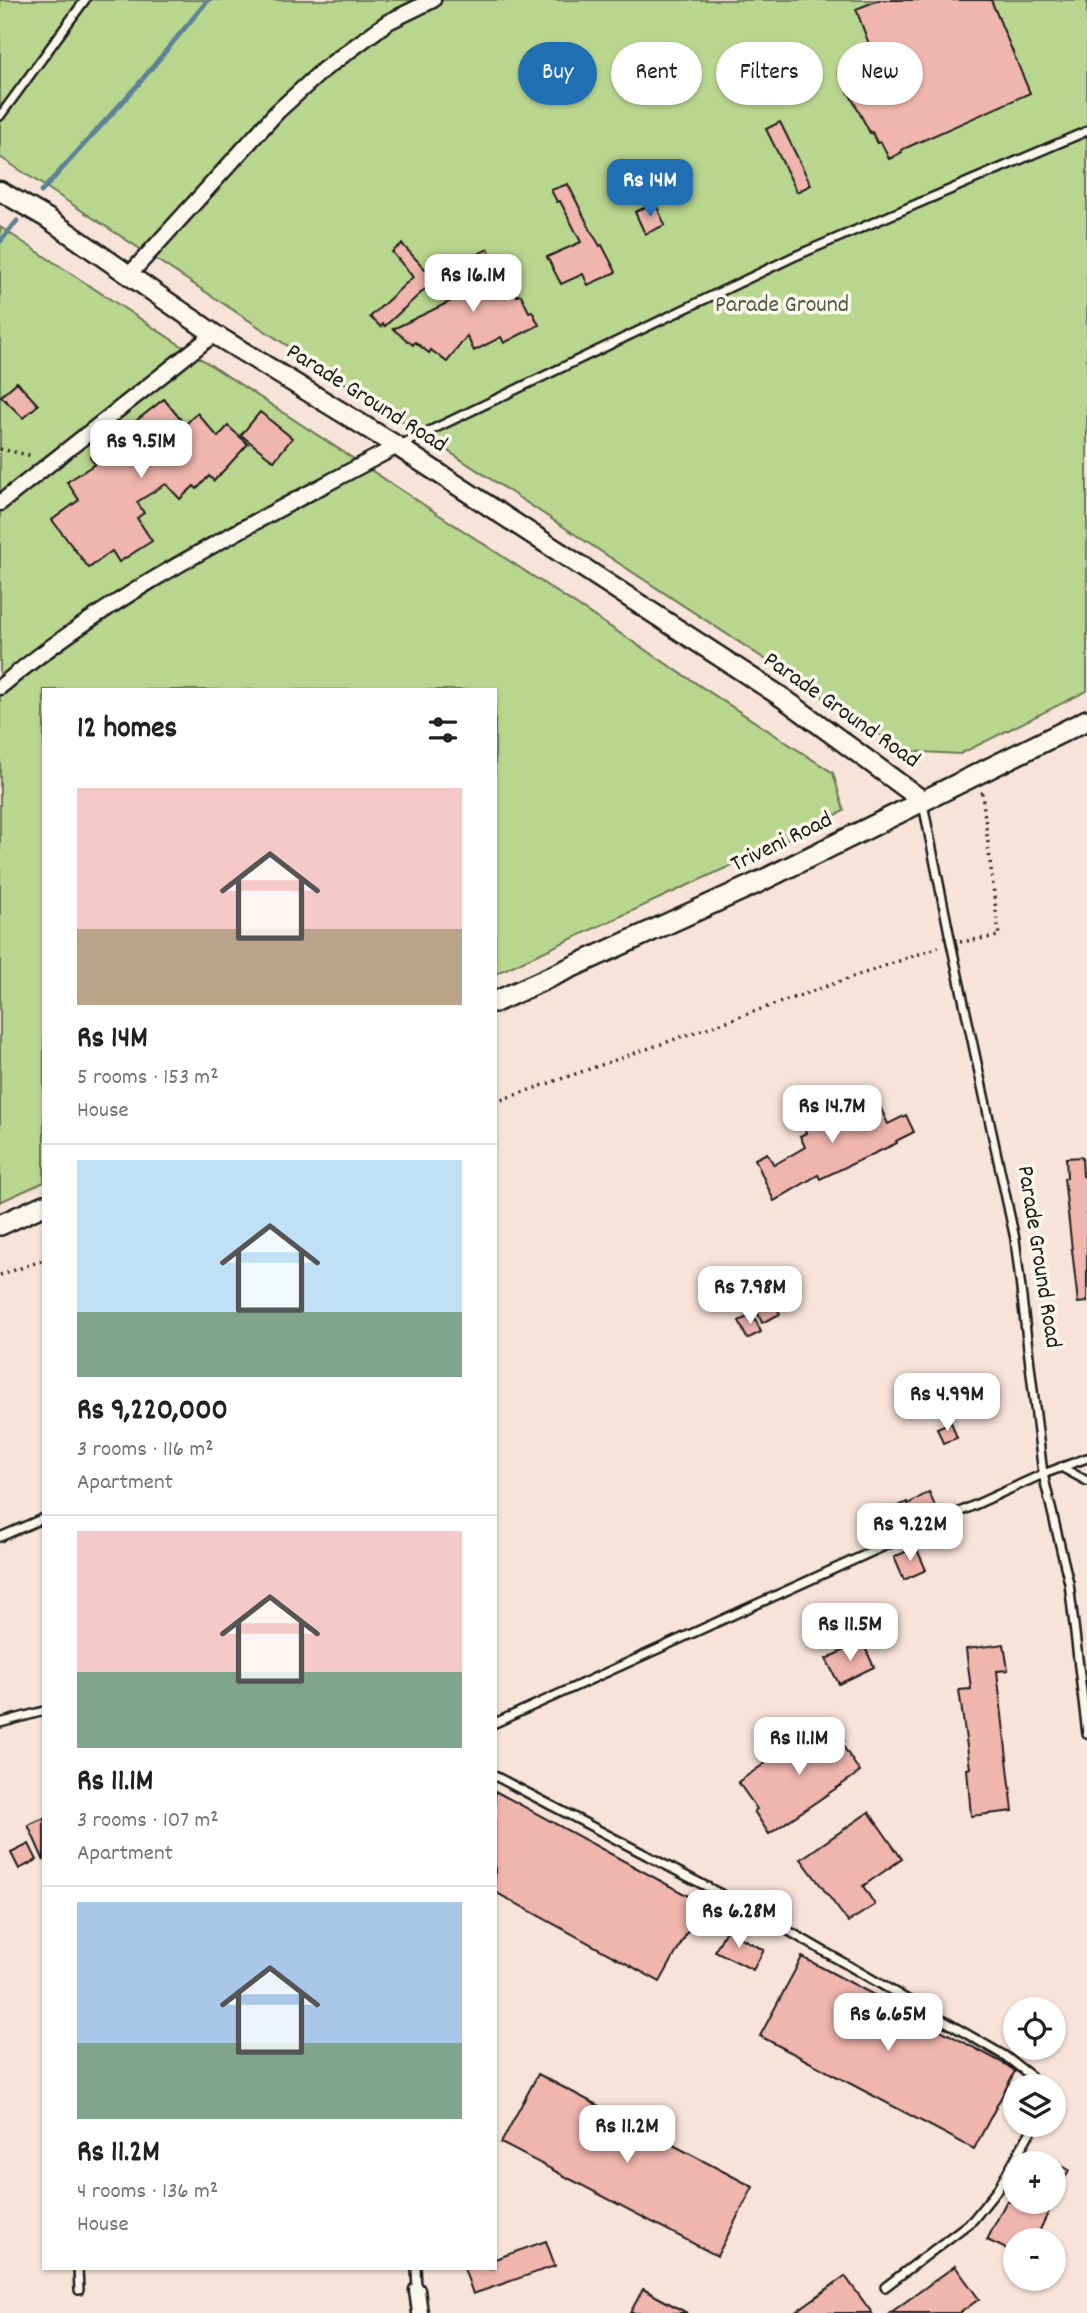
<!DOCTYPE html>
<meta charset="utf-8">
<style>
body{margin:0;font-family:Dekko,sans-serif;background:#f2f2f2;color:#202124;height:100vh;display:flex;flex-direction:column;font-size:26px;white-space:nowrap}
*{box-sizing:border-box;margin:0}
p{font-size:23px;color:#757577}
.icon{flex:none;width:38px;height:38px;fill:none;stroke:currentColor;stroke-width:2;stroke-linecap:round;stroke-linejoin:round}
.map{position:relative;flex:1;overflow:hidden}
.sheet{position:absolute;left:42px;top:688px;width:455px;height:1582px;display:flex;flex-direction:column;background:#fff;border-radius:0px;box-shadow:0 2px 5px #0004}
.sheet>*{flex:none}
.banner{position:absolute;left:518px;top:42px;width:464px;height:63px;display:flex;gap:14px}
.controls{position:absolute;left:1003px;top:1997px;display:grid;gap:14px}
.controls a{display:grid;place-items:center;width:63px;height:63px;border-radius:50%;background:#fff;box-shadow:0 2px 5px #0004;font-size:35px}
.price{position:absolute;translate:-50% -60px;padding:0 16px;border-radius:14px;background:#fff;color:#222;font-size:23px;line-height:46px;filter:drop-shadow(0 2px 4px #0008)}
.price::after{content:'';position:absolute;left:50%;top:42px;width:21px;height:16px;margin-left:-10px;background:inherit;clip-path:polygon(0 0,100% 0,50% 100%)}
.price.current{background:#1f6fb2;color:#fff}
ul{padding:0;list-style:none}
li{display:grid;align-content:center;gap:14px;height:371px;padding:0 35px}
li+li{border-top:2px solid #e0e0e0}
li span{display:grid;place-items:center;height:217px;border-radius:0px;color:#555}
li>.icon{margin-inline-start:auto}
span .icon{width:126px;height:126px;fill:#fffc;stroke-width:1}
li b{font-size:30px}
h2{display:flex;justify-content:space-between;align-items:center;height:84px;padding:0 35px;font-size:30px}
.tag{padding:0 24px;border-radius:32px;background:#fff;box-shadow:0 2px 5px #0004;font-size:24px;line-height:63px}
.tag.current{background:#1f6fb2;color:#fff}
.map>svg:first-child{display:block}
.green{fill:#b9d68f;stroke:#6a7956;stroke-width:2}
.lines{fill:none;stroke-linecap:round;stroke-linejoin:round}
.stream{stroke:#5d8296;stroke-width:5}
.building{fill:#f0b5ad;stroke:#1c1c1c;stroke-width:2}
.service-casing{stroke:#1c1c1c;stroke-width:12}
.minor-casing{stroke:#1c1c1c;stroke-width:19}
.tertiary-casing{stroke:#1c1c1c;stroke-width:23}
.secondary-casing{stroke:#1c1c1c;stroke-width:24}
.path{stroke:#1c1c1c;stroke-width:3.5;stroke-dasharray:2 5;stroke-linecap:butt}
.service{stroke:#fbf7ec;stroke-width:7}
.minor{stroke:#fbf7ec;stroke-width:14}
.tertiary{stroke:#fbf7ec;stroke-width:18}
.secondary{stroke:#fbf7ec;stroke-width:19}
.labels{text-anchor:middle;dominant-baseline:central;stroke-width:7;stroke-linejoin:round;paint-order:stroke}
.park-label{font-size:24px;fill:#535d44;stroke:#fbf7ec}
.street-label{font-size:24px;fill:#1c1c1c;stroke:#fbf7ec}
</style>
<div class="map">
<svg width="1087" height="2313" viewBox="0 0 1087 2313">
<rect width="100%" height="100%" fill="#f8e3d9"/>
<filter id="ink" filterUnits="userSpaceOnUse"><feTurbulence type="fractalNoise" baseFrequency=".0143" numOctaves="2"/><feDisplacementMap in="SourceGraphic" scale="14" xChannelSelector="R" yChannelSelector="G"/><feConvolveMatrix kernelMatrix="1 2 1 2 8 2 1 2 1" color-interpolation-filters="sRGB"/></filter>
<g filter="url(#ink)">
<g class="green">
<polygon points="0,0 1087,0 1087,691 960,754 905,751 0,157"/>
<polygon points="0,227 833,773 844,811 756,854 495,974 495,690 44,690 44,1182 0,1202"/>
</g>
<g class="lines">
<g class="stream">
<polyline points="41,192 136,87 208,0"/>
<polyline points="0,242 17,221"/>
</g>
</g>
<g class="building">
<polygon points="879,0 991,0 1030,93 901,150 902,152 889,159 881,142 877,143 872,132 870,133 838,72 873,55 856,9"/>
<polygon points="780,122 811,185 797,192 766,129"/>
<polygon points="568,184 591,231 600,246 602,245 616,272 588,285 583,274 561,284 547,257 581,242 560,201 557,202 551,190"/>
<polygon points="655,203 665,225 645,234 635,212"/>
<polygon points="402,244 435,280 385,326 383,324 381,327 370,317 413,277 392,252"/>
<polygon points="488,249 505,281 509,279 517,296 521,295 529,312 532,311 539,325 504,343 501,337 474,351 467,336 447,362 431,350 429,353 415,342 413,345 393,329 466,294 459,278 479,268 474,256"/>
<polygon points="17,382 38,405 23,418 1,396"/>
<polygon points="164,399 185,425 197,413 218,437 228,426 248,444 214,481 209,476 197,489 194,486 180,499 166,484 137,502 144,513 137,518 152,541 119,562 112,551 89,568 52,520 79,500 67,482 95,464 90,457"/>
<polygon points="260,412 292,438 274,461 241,435"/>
<polygon points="806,1089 818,1127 877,1100 888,1124 906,1115 914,1132 896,1141 897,1143 820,1179 818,1175 774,1201 755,1159 767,1153 774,1165 805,1147 800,1136 806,1133 794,1093"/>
<polygon points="1082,1157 1083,1176 1087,1175 1087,1302 1078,1303 1064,1178 1067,1178 1066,1158"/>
<polygon points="771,1294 780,1314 762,1323 753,1302"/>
<polygon points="753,1314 761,1332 747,1339 739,1321"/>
<polygon points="951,1422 957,1438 943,1443 937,1428"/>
<polygon points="929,1492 937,1511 901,1528 892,1509 907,1502 908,1504"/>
<polygon points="916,1547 926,1570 904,1580 894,1557"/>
<polygon points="862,1641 874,1667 839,1684 826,1659"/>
<polygon points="1004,1644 1008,1670 997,1671 1013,1811 971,1816 967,1769 970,1768 959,1690 971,1689 966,1649"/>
<polygon points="829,1719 844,1741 841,1743 860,1772 769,1834 754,1811 757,1809 738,1782"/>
<polygon points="495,1791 703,1904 660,1982 495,1892"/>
<polygon points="869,1812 902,1859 863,1886 875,1905 848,1922 801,1859"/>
<polygon points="44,1818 44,1861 28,1825"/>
<polygon points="29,1844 37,1860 19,1869 11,1853"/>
<polygon points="726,1930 764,1950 753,1970 715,1951"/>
<polygon points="802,1957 1005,2064 1015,2071 974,2149 760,2036"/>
<polygon points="538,2074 753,2187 717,2256 501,2143"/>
<polygon points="1054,2162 1069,2170 1035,2240 1015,2240 1015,2253 987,2240 1006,2202 1054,2202"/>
<polygon points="546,2241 555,2266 473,2294 464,2268 495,2268 495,2259"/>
<polygon points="955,2266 979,2299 960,2313 890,2313"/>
<polygon points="845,2276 872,2313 794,2313"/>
<polygon points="643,2289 687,2313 630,2313"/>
</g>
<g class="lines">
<g class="service-casing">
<g id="service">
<polyline points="0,116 85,0"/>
<polyline points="400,445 793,257 1087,131"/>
<polyline points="923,804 951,943 1015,1239 1043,1474 1069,1583 1087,1734"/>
<polyline points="1061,1467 1087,1481"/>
<polyline points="0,1537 44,1518"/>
<polyline points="0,1723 44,1711"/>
<polyline points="495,1723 1043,1474 1087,1458"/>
<polyline points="495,1776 761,1915 1005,2056 1031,2076 1035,2086"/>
<polyline points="78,2268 79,2290"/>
<polyline points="416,2268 417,2290"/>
<polyline points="885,2287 973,2220 997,2190 1035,2124"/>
</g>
</g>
<g class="minor-casing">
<g id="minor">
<polyline points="130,274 277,112 323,70 388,22 433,0"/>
<polyline points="0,503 214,334"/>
<path d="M0 687C119 587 261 520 397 446"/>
<polyline points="417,2290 420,2313"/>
</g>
</g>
<g class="tertiary-casing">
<polyline id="tertiary" points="0,191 47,218 214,334 397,446 783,698 922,800"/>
</g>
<g class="secondary-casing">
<g id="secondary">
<polyline points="495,1002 757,883 1087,720"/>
<polyline points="0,1225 44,1205"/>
</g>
</g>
<g class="path">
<polyline points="0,449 33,456"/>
<polyline points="960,942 999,936 982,793 985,792"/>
<polyline points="495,1102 939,947"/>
<polyline points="0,1275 44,1260"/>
</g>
<use href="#service" class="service"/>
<use href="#minor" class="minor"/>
<use href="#tertiary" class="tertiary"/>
<use href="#secondary" class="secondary"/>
</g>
</g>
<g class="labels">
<g class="park-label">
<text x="782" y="306">Parade Ground</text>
</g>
<g class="street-label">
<text transform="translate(366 399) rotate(32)">Parade Ground Road</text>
<text transform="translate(841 711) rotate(35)">Parade Ground Road</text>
<text transform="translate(782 843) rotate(-26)">Triveni Road</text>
<text transform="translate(1038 1257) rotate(81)">Parade Ground Road</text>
</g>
</g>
</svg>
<div class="controls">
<a><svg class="icon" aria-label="locate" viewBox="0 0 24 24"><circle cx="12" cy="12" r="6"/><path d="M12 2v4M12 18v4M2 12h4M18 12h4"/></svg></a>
<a><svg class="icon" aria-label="layers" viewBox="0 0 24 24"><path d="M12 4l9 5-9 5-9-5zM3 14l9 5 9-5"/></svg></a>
<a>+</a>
<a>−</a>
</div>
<b class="price current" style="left:650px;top:219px">Rs 14M</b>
<b class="price" style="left:473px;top:314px">Rs 16.1M</b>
<b class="price" style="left:141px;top:480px">Rs 9.51M</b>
<b class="price" style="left:832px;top:1145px">Rs 14.7M</b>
<b class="price" style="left:750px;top:1326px">Rs 7.98M</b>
<b class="price" style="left:947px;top:1433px">Rs 4.99M</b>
<b class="price" style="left:910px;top:1563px">Rs 9.22M</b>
<b class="price" style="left:850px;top:1663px">Rs 11.5M</b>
<b class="price" style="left:799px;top:1777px">Rs 11.1M</b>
<b class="price" style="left:739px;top:1950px">Rs 6.28M</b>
<b class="price" style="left:888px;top:2053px">Rs 6.65M</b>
<b class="price" style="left:627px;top:2165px">Rs 11.2M</b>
<div class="banner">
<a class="tag current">Buy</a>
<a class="tag">Rent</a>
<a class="tag">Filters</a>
<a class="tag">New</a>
</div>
<section class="sheet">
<h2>12 homes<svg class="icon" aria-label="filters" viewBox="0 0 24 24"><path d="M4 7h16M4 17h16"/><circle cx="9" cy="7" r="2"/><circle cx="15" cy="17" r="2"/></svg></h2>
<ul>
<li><span style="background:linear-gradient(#f6c9c9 65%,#b9a48a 0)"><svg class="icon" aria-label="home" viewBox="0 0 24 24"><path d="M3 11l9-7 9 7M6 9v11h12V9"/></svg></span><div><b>Rs 14M</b><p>5 rooms · 153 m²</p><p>House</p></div></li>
<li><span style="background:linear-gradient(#bfe0f5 70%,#7fa58c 0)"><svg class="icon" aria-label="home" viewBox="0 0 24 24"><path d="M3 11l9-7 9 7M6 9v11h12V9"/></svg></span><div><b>Rs 9,220,000</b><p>3 rooms · 116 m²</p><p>Apartment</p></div></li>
<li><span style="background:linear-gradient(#f6c9c9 65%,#7fa58c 0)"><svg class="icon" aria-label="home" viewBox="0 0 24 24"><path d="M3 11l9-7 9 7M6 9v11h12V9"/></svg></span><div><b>Rs 11.1M</b><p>3 rooms · 107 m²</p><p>Apartment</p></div></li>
<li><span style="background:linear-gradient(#a9c7e8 65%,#7fa58c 0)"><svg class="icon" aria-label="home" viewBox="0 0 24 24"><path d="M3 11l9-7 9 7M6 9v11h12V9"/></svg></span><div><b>Rs 11.2M</b><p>4 rooms · 136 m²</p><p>House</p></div></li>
</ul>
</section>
</div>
